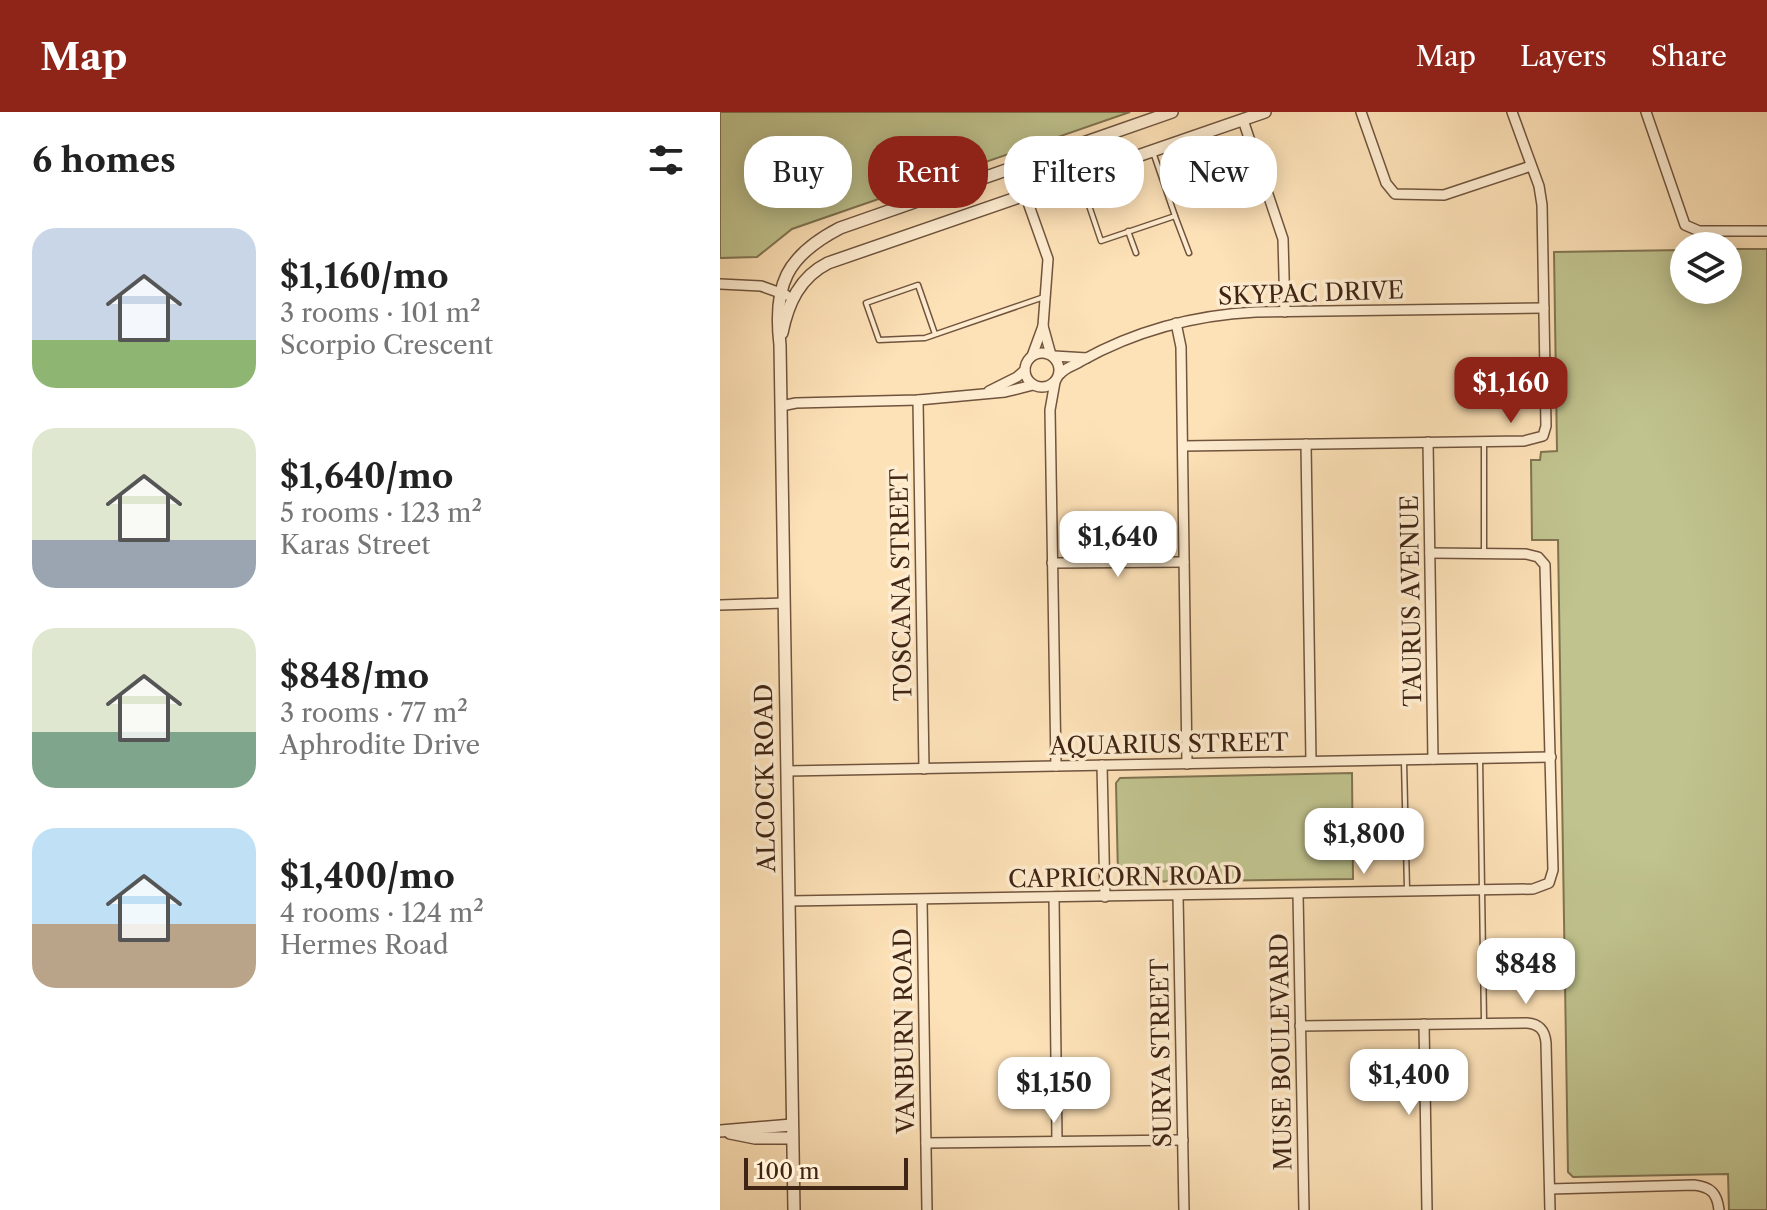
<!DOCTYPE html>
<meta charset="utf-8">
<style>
body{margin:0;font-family:"Libre Caslon Text",serif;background:#f2f2f2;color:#222;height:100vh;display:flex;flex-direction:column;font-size:30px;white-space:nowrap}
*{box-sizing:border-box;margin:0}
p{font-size:26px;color:#767676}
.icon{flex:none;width:44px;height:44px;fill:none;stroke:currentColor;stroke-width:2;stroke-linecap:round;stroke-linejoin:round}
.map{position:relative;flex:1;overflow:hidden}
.sheet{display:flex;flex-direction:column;background:#fff;width:720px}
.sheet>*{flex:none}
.guide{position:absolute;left:24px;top:24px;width:760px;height:72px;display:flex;gap:16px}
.controls{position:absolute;left:950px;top:120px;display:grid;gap:16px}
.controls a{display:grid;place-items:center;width:72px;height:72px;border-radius:50%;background:#fff;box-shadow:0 4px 20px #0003;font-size:40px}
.scale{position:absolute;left:24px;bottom:20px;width:164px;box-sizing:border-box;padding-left:8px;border:4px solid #412514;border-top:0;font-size:22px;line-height:28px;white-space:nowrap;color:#412514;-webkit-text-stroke:6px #feecd0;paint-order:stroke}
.price{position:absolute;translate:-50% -68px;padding:0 18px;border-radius:16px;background:#fff;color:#222;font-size:26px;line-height:52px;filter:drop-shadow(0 2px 4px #0008)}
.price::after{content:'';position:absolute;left:50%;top:48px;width:24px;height:18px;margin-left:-12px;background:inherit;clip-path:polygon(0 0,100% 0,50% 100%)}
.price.current{background:#8f2418;color:#fff}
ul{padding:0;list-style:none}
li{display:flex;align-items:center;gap:24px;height:200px;padding:0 32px}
li span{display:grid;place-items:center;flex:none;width:224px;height:160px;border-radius:24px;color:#555}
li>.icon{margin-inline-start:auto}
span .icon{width:96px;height:96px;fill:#fffc;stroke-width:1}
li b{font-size:34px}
h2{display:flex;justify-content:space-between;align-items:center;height:96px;padding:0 32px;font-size:34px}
.tag{padding:0 28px;border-radius:32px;background:#fff;box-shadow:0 4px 20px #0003;font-size:28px;line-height:72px}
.tag.current{background:#8f2418;color:#fff}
header{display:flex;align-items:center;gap:48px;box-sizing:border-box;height:112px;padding:0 40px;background:#8f2418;color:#fff}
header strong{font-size:38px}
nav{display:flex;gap:44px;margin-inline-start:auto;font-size:28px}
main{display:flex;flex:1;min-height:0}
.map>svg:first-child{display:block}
.green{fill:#c0c38e;stroke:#807451;stroke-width:2}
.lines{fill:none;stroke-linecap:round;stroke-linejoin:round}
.service-casing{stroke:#70543d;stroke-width:7}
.minor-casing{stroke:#70543d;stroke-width:12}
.tertiary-casing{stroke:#70543d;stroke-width:14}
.service{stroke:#feecd0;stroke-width:4}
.minor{stroke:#feecd0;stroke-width:9}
.tertiary{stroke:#feecd0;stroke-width:11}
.labels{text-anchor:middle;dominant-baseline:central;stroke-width:7;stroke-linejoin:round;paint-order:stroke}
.street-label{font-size:24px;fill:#412514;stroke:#feecd0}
</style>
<header>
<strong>Map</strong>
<nav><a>Map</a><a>Layers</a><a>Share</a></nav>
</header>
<main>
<section class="sheet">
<h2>6 homes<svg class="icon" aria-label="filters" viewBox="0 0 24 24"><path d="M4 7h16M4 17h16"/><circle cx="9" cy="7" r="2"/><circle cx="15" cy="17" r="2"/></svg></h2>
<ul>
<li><span style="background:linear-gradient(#c9d6e8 70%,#8fb573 0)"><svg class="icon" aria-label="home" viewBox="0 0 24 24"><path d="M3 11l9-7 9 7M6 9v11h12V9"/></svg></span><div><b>$1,160/mo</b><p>3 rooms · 101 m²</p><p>Scorpio Crescent</p></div></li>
<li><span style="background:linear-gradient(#dfe7d0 70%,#9aa5b1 0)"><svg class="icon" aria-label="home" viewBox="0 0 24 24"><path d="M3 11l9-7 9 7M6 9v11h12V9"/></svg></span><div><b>$1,640/mo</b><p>5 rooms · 123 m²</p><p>Karas Street</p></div></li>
<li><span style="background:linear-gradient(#dfe7d0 65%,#7fa58c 0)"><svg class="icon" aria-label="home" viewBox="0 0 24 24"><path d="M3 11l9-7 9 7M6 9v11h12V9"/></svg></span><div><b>$848/mo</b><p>3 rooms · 77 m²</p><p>Aphrodite Drive</p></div></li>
<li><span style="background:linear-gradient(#bfe0f5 60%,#b9a48a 0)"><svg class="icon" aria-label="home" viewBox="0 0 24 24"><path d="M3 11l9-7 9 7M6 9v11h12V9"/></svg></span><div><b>$1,400/mo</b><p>4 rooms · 124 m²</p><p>Hermes Road</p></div></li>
</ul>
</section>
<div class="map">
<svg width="1047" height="1098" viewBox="0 0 1047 1098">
<rect width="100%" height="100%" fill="#fde1b7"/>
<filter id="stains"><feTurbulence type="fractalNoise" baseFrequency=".0025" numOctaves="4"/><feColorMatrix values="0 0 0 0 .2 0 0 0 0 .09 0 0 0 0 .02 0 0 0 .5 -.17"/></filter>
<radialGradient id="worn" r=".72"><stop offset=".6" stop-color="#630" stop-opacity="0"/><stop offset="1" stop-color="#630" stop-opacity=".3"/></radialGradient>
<g class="green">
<polygon points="0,0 410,0 72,117 37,145 0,146"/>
<polygon points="1008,137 1047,137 1047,1098 1009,1098 1008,1062 853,1065 848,1060 838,428 812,428 811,348 820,348 821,340 837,339 834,140 964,138 964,178 1008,178"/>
<polygon points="632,661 633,767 403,770 398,765 396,671 400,666"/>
</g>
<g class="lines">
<g class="service-casing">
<g id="service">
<polyline points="360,67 381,129 455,104 433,40"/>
<polyline points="455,104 469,141"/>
<polyline points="408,119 416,141"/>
<polyline points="215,222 198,173 146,191 159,228 205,226 324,185"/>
<polyline points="764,439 764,332"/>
<polyline points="760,646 764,909"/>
<polyline points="684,650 687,777"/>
</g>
</g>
<g class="minor-casing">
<g id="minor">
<polyline points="641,0 666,71 675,82 724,83 811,54"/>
<polyline points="926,0 965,113 979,119 1047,119"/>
<polyline points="523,8 563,127 565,200"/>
<polyline points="295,54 328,147 323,214 312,244"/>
<polyline points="0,172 41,174 66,183"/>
<polyline points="456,211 461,235 467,652"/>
<polyline points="323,214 331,243"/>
<circle cx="322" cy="258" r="17"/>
<polyline points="334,244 367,246"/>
<path d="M340 262C346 255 354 254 361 249 415 219 474 203 536 200L824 196"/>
<polyline points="335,270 330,298 336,654"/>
<polyline points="269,279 297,265 305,258"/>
<polyline points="198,288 204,657"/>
<polyline points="61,294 76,291 198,288 285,280 313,273"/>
<polyline points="708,330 713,647"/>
<polyline points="586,332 591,649"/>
<polyline points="463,334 804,329 823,324 826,314 822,93 819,74 792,0"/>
<polyline points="332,451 464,450"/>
<polyline points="0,493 64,491"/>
<polyline points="382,653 385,785"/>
<polyline points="67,659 831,645"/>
<polyline points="578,782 584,1098"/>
<polyline points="458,784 464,1098"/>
<polyline points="334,786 337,1029"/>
<polyline points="202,788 207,1098"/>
<polyline points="69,789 813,777 829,771 833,758 825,453 818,445 806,442 710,441"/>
<polyline points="704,912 707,1098"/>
<path d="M580 914 807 911C820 912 825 919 826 931L830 1098"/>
<polyline points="206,1031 463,1028"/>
<path d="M830 1077 974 1073C991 1075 997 1081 999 1098"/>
</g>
</g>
<g class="tertiary-casing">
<g id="tertiary">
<path d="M62 221C68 191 80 165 108 151L545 0"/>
<polyline points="0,1019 72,1013"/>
<polyline points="10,1021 35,1026 72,1026"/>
<path d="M74 1098 60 233C53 173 66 144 120 116L452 0"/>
</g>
</g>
<use href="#service" class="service"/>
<use href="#minor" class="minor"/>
<use href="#tertiary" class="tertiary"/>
</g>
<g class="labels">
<g class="street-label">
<text transform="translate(591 181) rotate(-2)">SKYPAC DRIVE</text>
<text transform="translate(181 473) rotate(-91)">TOSCANA STREET</text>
<text transform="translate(691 489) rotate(-91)">TAURUS AVENUE</text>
<text transform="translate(449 632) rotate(-1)">AQUARIUS STREET</text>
<text transform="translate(45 666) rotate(-91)">ALCOCK ROAD</text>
<text transform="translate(405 765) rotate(-1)">CAPRICORN ROAD</text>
<text transform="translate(184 919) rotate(-91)">VANBURN ROAD</text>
<text transform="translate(561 940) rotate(-91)">MUSE BOULEVARD</text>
<text transform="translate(441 941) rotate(-91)">SURYA STREET</text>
</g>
</g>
<rect width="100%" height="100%" filter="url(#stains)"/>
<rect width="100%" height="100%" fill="url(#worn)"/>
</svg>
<div class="controls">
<a><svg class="icon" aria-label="layers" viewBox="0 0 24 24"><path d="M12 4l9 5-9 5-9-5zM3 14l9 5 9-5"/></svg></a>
</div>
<div class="scale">100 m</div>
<b class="price current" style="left:791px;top:313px">$1,160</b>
<b class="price" style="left:398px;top:467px">$1,640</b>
<b class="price" style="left:644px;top:764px">$1,800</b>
<b class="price" style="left:806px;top:894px">$848</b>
<b class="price" style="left:689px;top:1005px">$1,400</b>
<b class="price" style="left:334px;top:1013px">$1,150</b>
<div class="guide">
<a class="tag">Buy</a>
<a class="tag current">Rent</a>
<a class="tag">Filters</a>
<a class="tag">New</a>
</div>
</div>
</main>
